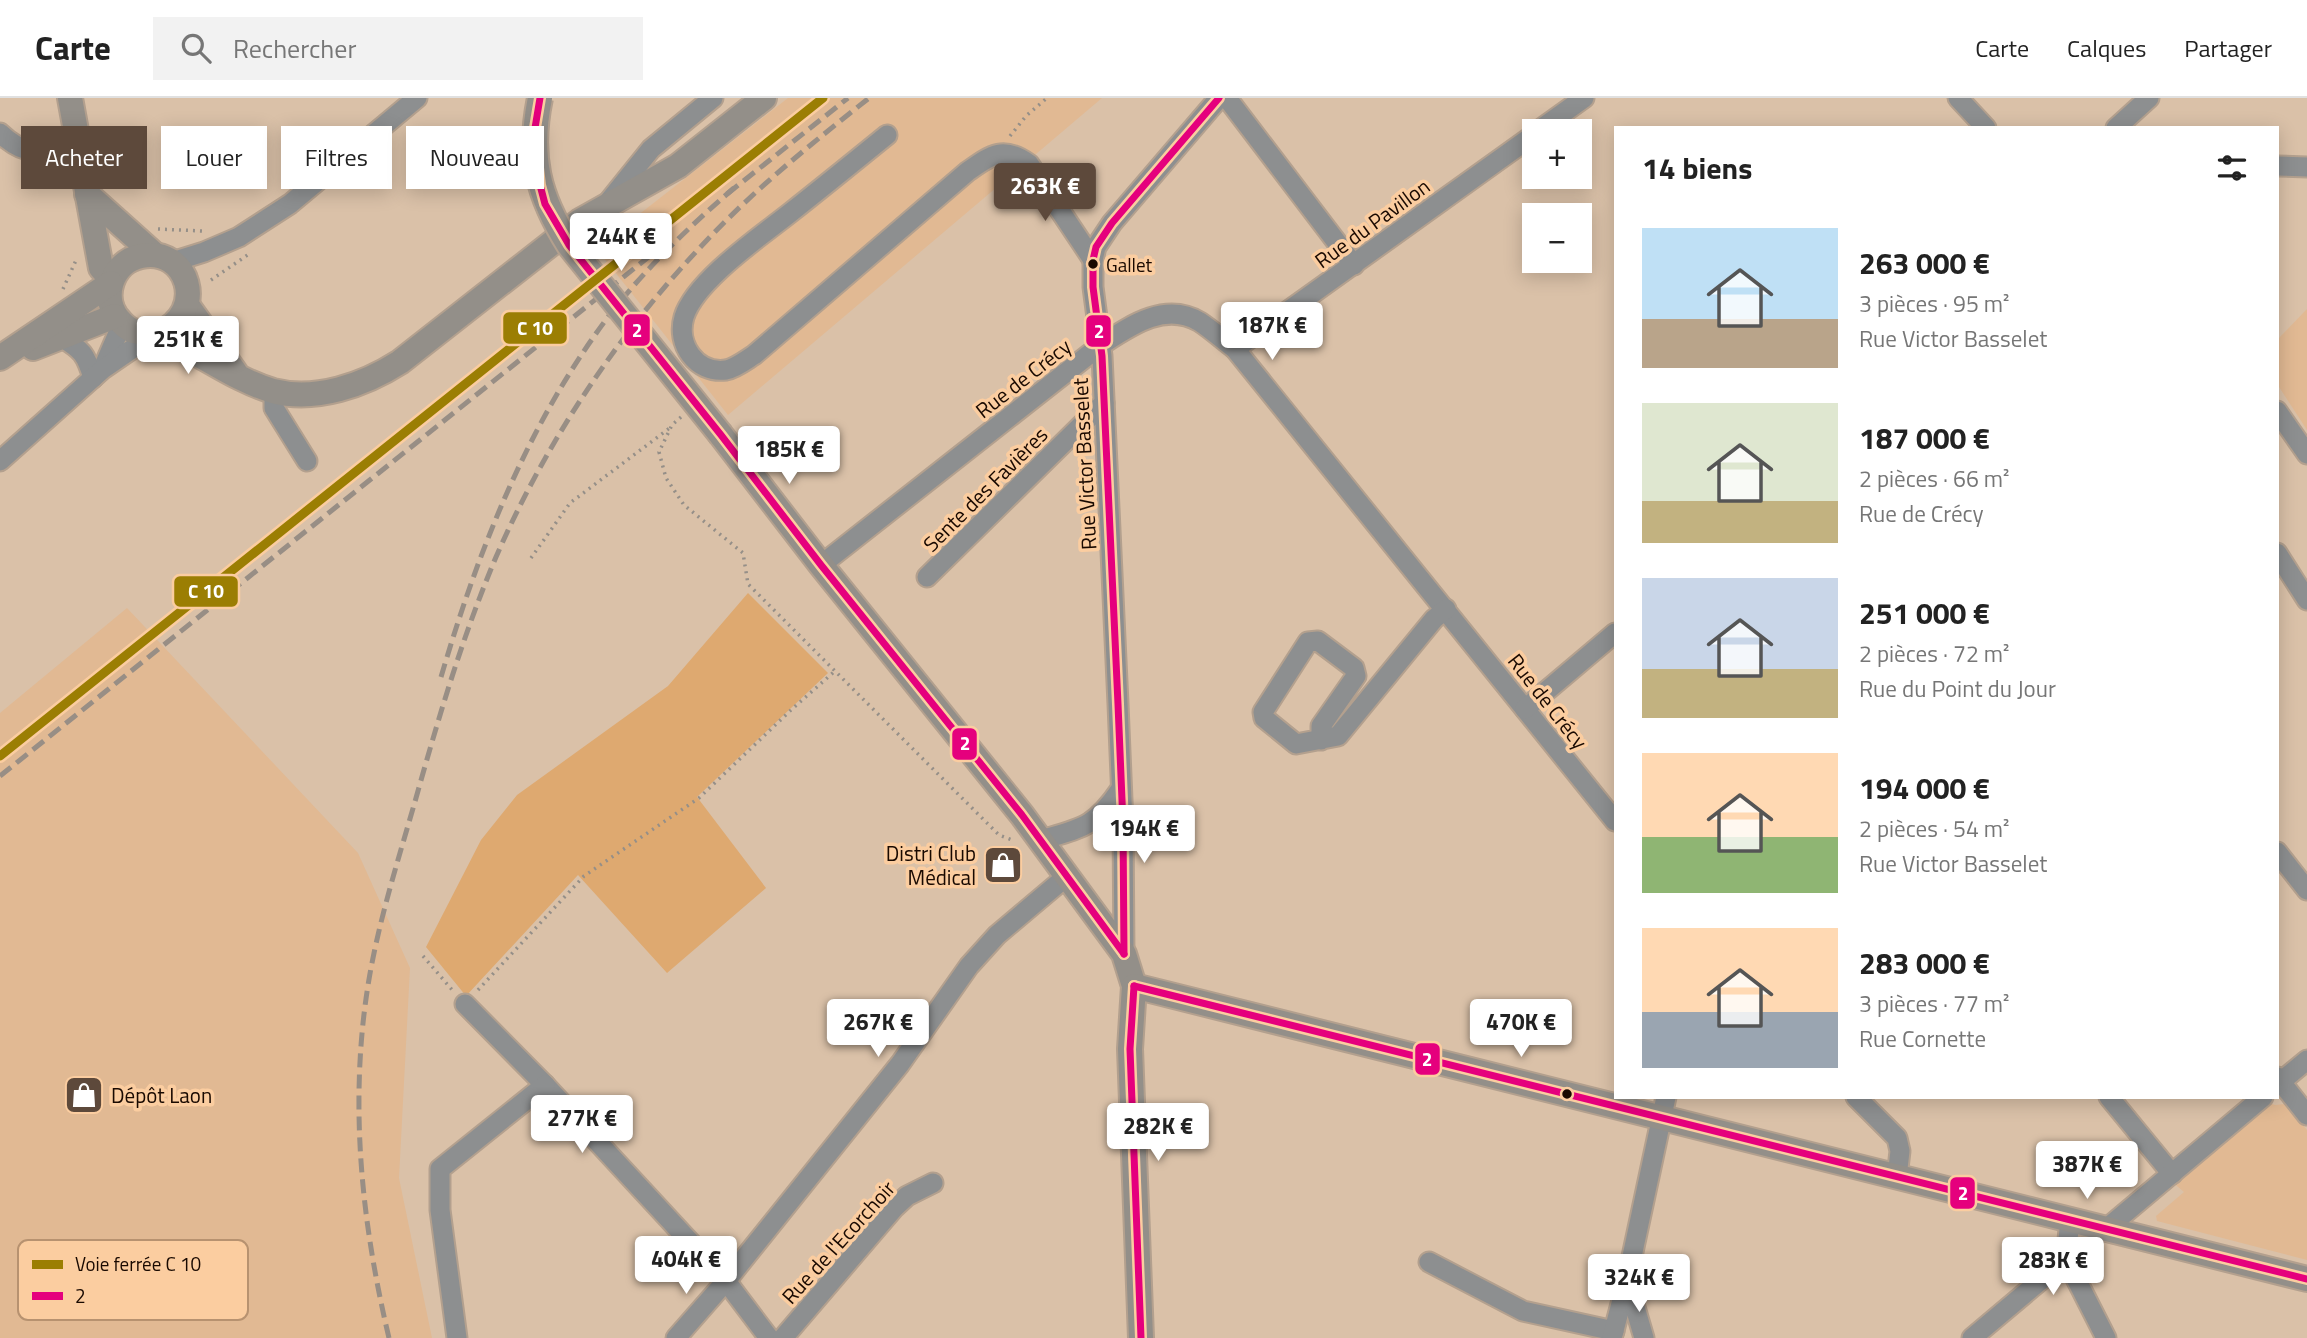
<!DOCTYPE html>
<html lang="fr">
<meta charset="utf-8">
<style>
body{margin:0;font-family:"Titillium Web",sans-serif;background:#f2f2f2;color:#222;height:100vh;display:flex;flex-direction:column;font-size:26px;white-space:nowrap}
*{box-sizing:border-box;margin:0}
p{font-size:23px;color:#767676}
.icon{flex:none;width:38px;height:38px;fill:none;stroke:currentColor;stroke-width:2;stroke-linecap:round;stroke-linejoin:round}
.map{position:relative;flex:1;overflow:hidden}
.sheet{position:absolute;left:1614px;top:28px;width:665px;height:973px;display:flex;flex-direction:column;background:#fff;border-radius:0px;box-shadow:0 4px 18px #0003}
.sheet>*{flex:none}
.hud{position:absolute;left:21px;top:28px;width:665px;height:63px;display:flex;gap:14px}
.buttons{position:absolute;left:1522px;top:21px;display:grid;gap:14px}
.buttons a{display:grid;place-items:center;width:70px;height:70px;border-radius:0px;background:#fff;box-shadow:0 4px 18px #0003;font-size:35px}
.price{position:absolute;translate:-50% -60px;padding:0 16px;border-radius:7px;background:#fff;color:#222;font-size:23px;line-height:46px;filter:drop-shadow(0 2px 4px #0008)}
.price::after{content:'';position:absolute;left:50%;top:42px;width:21px;height:16px;margin-left:-10px;background:inherit;clip-path:polygon(0 0,100% 0,50% 100%)}
.price.active{background:#5d493b;color:#fff}
ul{padding:0;list-style:none}
li{display:flex;align-items:center;gap:21px;height:175px;padding:0 28px}
li span{display:grid;place-items:center;flex:none;width:196px;height:140px;border-radius:0px;color:#555}
li>.icon{margin-inline-start:auto}
span .icon{width:84px;height:84px;fill:#fffc;stroke-width:1}
li b{font-size:30px}
h2{display:flex;justify-content:space-between;align-items:center;height:84px;padding:0 28px;font-size:30px}
.chip{padding:0 24px;border-radius:0px;background:#fff;box-shadow:0 4px 18px #0003;font-size:24px;line-height:63px}
.chip.active{background:#5d493b;color:#fff}
header{display:flex;align-items:center;gap:42px;box-sizing:border-box;height:98px;padding:0 35px;background:#fff;border-bottom:2px solid #e0e0e0}
header strong{font-size:33px}
nav{display:flex;gap:38px;margin-inline-start:auto;font-size:24px}
.search{width:490px;height:63px;background:#f2f2f2;display:flex;align-items:center;gap:18px;box-sizing:border-box;padding:0 24px;border-radius:0px;color:#767676;font-size:26px}
.map>svg:first-child{display:block}
.built{fill:#e1b993}
.green{fill:#dea970}
.lines{fill:none;stroke-linecap:round;stroke-linejoin:round}
.minor-casing{stroke:#b3a08e;stroke-width:23}
.major-casing{stroke:#b3a08e;stroke-width:28}
.path{stroke:#958f88;stroke-width:3.5;stroke-dasharray:2 5;stroke-linecap:butt}
.minor{stroke:#8d8f90;stroke-width:19}
.major{stroke:#938f89;stroke-width:24}
.rail{stroke:#988e85;stroke-width:5;stroke-dasharray:14 7;stroke-linecap:butt}
.major-bridge-casing{stroke:#b3a08e;stroke-width:28;stroke-linecap:butt}
.major-bridge{stroke:#938f89;stroke-width:24}
.bus-1-casing{stroke:#fbcda0;stroke-width:12}
.bus-1{stroke:#e5007d;stroke-width:7}
.rail-1-casing{stroke:#fbcda0;stroke-width:14}
.rail-1{stroke:#9b7e03;stroke-width:9}
.bus-dot{fill:#190900;stroke:#fbcda0;stroke-width:2.5}
.labels{text-anchor:middle;dominant-baseline:central;stroke-width:7;stroke-linejoin:round;paint-order:stroke}
.bus-label{font-size:19px;fill:#190900;stroke:#fbcda0;text-anchor:start}
.street-label{font-size:21px;fill:#190900;stroke:#fbcda0}
.poi-label{font-size:21px;fill:#190900;stroke:#fbcda0;text-anchor:end}
.key{fill:#fbcda0;stroke:#b79270;stroke-width:2}
.key-label{font-size:19px;fill:#190900}
.line-badge{stroke:#fbcda0;stroke-width:2.5}
.badge-label{font-size:19px;text-anchor:middle;font-weight:bold;fill:#fff}
</style>
<header>
<strong>Carte</strong>
<div class="search"><svg class="icon" aria-label="search" viewBox="0 0 24 24"><circle cx="10" cy="10" r="6"/><path d="M15 15l6 6"/></svg>Rechercher</div>
<nav><a>Carte</a><a>Calques</a><a>Partager</a></nav>
</header>
<div class="map">
<svg width="2307" height="1240" viewBox="0 0 2307 1240">
<rect width="100%" height="100%" fill="#dac1a8"/>
<g class="built">
<polygon points="788,0 1102,0 728,317 596,150"/>
<polygon points="2307,211 2307,332 2277,286 2277,242"/>
<polygon points="127,510 358,755 410,870 399,1080 432,1240 0,1240 0,615"/>
<polygon points="2267,1004 2275,1007 2285,1006 2307,1032 2307,1162 2157,1123 2156,1118 2184,1094 2171,1083"/>
</g>
<polygon class="green" points="748,495 828,575 697,699 766,790 667,875 578,777 466,898 426,849 481,742 517,697 668,588"/>
<g class="lines">
<g class="minor-casing">
<g id="minor">
<polyline points="1227,0 1354,167"/>
<polyline points="1958,0 1986,30"/>
<polyline points="2116,30 2149,0"/>
<polyline points="1538,33 1584,0"/>
<path d="M0 35C28 62 44 53 78 44"/>
<path d="M887 37C855 63 823 89 790 115 761 138 695 183 684 219 676 246 696 276 726 272 736 270 746 262 754 257L967 74C991 57 1003 47 1029 66L1093 162"/>
<polyline points="2277,68 2307,69"/>
<polyline points="610,102 651,51 713,0"/>
<polyline points="172,164 204,154 239,139 290,106 417,0"/>
<path d="M61 239C82 252 86 256 93 280"/>
<polyline points="1235,251 1535,36"/>
<polyline points="103,270 122,226"/>
<polyline points="274,293 274,310 307,363"/>
<polyline points="2277,313 2307,356"/>
<polyline points="0,363 103,271 154,236"/>
<polyline points="2277,455 2307,502"/>
<path d="M821 467 1101 247C1130 228 1165 203 1200 224 1212 232 1223 242 1235 251L1615 723"/>
<polyline points="927,479 1104,305"/>
<polyline points="1525,611 1615,535"/>
<polyline points="1321,642 1321,628 1356,578 1354,570 1318,543 1308,544 1263,614 1264,620 1296,646 1338,638 1434,521 1446,511"/>
<path d="M1041 742C1082 730 1095 729 1120 692"/>
<polyline points="2277,754 2307,792"/>
<polyline points="1124,856 1123,726 1118,606 1102,258 1093,189 1093,162 1096,149 1112,125 1219,0"/>
<polyline points="465,906 545,987 726,1183 769,1240"/>
<polyline points="2277,979 2307,1017"/>
<polyline points="2277,987 2307,962"/>
<polyline points="1856,999 1897,1040 1900,1053 1897,1079"/>
<polyline points="2109,999 2172,1076"/>
<polyline points="2106,1131 2263,999"/>
<polyline points="2066,1161 2106,1240"/>
<polyline points="1429,1164 1523,1213 1614,1233"/>
<polyline points="457,1240 440,1112 440,1071 545,987"/>
<polyline points="676,1240 726,1183 900,966 969,868 997,837 1067,778"/>
<polyline points="783,1240 894,1110 907,1098 933,1085"/>
<polyline points="1612,1240 1627,1183"/>
<polyline points="1644,1240 1627,1182 1666,999"/>
<polyline points="1972,1240 2066,1161 2070,1122"/>
</g>
</g>
<g class="major-casing">
<g id="major">
<polyline points="70,0 101,170 112,182"/>
<polyline points="87,96 155,157"/>
<polyline points="187,207 235,274"/>
<path d="M159 235C209 214 188 148 141 158 111 164 99 202 121 224 136 240 144 232 160 235 169 237 196 256 206 261 227 273 249 286 273 293 316 304 364 287 400 264L580 123 678 68 764 0"/>
<polyline points="33,250 115,218"/>
<polyline points="0,260 111,185"/>
<polyline points="721,337 821,467 1022,717 1124,856 1134,888 1130,951 1141,1240"/>
<polyline points="1134,888 2307,1181"/>
</g>
</g>
<g class="path">
<polyline points="1010,38 1026,18 1047,0"/>
<polyline points="158,131 202,133"/>
<polyline points="211,182 249,156"/>
<polyline points="63,191 77,160"/>
<polyline points="681,319 672,327 659,354 666,380 684,407 743,455 748,486 999,737 1015,743"/>
<polyline points="531,460 570,405 671,329"/>
<polyline points="423,858 454,894"/>
<polyline points="478,892 584,778 699,700 791,612 835,573"/>
</g>
<use href="#minor" class="minor"/>
<use href="#major" class="major"/>
<g class="rail">
<polyline points="727,96 848,0"/>
<path d="M441 579C479 450 529 323 611 215 647 169 690 128 734 90"/>
<polyline points="0,678 656,153"/>
<path d="M389 1240C360 1118 348 994 371 870 382 812 400 756 416 700 439 618 463 537 496 459 553 328 637 208 740 109 781 70 825 35 869 0"/>
</g>
<g class="major-bridge-casing">
<path id="major-bridge" d="M540 0C528 58 538 98 569 147L721 337"/>
</g>
<use href="#major-bridge" class="major-bridge"/>
<g class="bus-1-casing">
<g id="bus-1">
<polyline points="540,0 534,36 540,87 545,106 569,147 721,337 821,467 1022,717 1124,856"/>
<polyline points="1124,856 1123,726 1118,606 1102,258 1093,189 1093,162 1096,149 1112,125 1219,0"/>
<polyline points="1134,888 2307,1181"/>
<polyline points="1134,888 1130,951 1141,1240"/>
</g>
</g>
<use href="#bus-1" class="bus-1"/>
<g class="rail-1-casing">
<polyline id="rail-1" points="0,658 823,0"/>
</g>
<use href="#rail-1" class="rail-1"/>
</g>
<defs>
<g id="shop-square" transform="scale(2.0125)"><rect x="-9" y="-9" width="18" height="18" rx="4" fill="#5d493b" stroke="#fbcda0"/><path d="M-5-2.5h2.3a2.7 3.5 0 0 1 5.4 0H5L5.5 6h-11ZM-1.5-2.5h3a1.5 2.3 0 0 0-3 0Z" fill="#fff"/></g>
</defs>
<g fill-rule="evenodd">
<use href="#shop-square" x="1003" y="767"/>
<use href="#shop-square" x="84" y="997"/>
</g>
<g class="bus-dot">
<circle cx="1093" cy="166" r="6"/>
<circle cx="1567" cy="996" r="6"/>
</g>
<g class="labels">
<g class="bus-label">
<text x="1106" y="166">Gallet</text>
</g>
<g class="street-label">
<text transform="translate(1372 125) rotate(-36)">Rue du Pavillon</text>
<text transform="translate(1023 280) rotate(-38)">Rue de Crécy</text>
<text transform="translate(1084 366) rotate(-93)">Rue Victor Basselet</text>
<text transform="translate(985 391) rotate(-45)">Sente des Favières</text>
<text transform="translate(1548 603) rotate(52)">Rue de Crécy</text>
<text transform="translate(838 1144) rotate(-48)">Rue de l'Ecorchoir</text>
</g>
<g class="poi-label">
<text x="976" y="755">Distri Club<tspan x="976" dy="24">Médical</tspan></text>
<text x="111" y="997" text-anchor="start">Dépôt Laon</text>
</g>
</g>
<rect x="18" y="1142" width="230" height="80" rx="10" class="key"/>
<rect x="32" y="1162" width="31" height="9" fill="#9b7e03"/>
<rect x="32" y="1194" width="31" height="8" fill="#e5007d"/>
<g class="key-label">
<text x="75" y="1173">Voie ferrée C 10</text>
<text x="75" y="1205">2</text>
</g>
<g class="line-badge">
<rect x="502" y="213" width="66" height="34" rx="7" fill="#9b7e03"/>
<rect x="623" y="215" width="28" height="34" rx="7" fill="#e5007d"/>
<rect x="1085" y="216" width="27" height="34" rx="7" fill="#e5007d"/>
<rect x="173" y="477" width="66" height="33" rx="7" fill="#9b7e03"/>
<rect x="951" y="629" width="27" height="34" rx="7" fill="#e5007d"/>
<rect x="1414" y="944" width="27" height="34" rx="7" fill="#e5007d"/>
<rect x="1949" y="1078" width="27" height="34" rx="7" fill="#e5007d"/>
</g>
<g class="badge-label">
<text x="535" y="237">C 10</text>
<text x="637" y="239">2</text>
<text x="1099" y="240">2</text>
<text x="206" y="500">C 10</text>
<text x="965" y="652">2</text>
<text x="1427" y="968">2</text>
<text x="1963" y="1102">2</text>
</g>
</svg>
<div class="buttons">
<a>+</a>
<a>−</a>
</div>
<b class="price active" style="left:1045px;top:125px">263K €</b>
<b class="price" style="left:621px;top:175px">244K €</b>
<b class="price" style="left:1272px;top:264px">187K €</b>
<b class="price" style="left:188px;top:278px">251K €</b>
<b class="price" style="left:789px;top:388px">185K €</b>
<b class="price" style="left:1144px;top:767px">194K €</b>
<b class="price" style="left:878px;top:961px">267K €</b>
<b class="price" style="left:1521px;top:961px">470K €</b>
<b class="price" style="left:582px;top:1057px">277K €</b>
<b class="price" style="left:1158px;top:1065px">282K €</b>
<b class="price" style="left:2087px;top:1103px">387K €</b>
<b class="price" style="left:686px;top:1198px">404K €</b>
<b class="price" style="left:2053px;top:1199px">283K €</b>
<b class="price" style="left:1639px;top:1216px">324K €</b>
<div class="hud">
<a class="chip active">Acheter</a>
<a class="chip">Louer</a>
<a class="chip">Filtres</a>
<a class="chip">Nouveau</a>
</div>
<section class="sheet">
<h2>14 biens<svg class="icon" aria-label="filters" viewBox="0 0 24 24"><path d="M4 7h16M4 17h16"/><circle cx="9" cy="7" r="2"/><circle cx="15" cy="17" r="2"/></svg></h2>
<ul>
<li><span style="background:linear-gradient(#bfe0f5 65%,#b9a48a 0)"><svg class="icon" aria-label="home" viewBox="0 0 24 24"><path d="M3 11l9-7 9 7M6 9v11h12V9"/></svg></span><div><b>263 000 €</b><p>3 pièces · 95 m²</p><p>Rue Victor Basselet</p></div></li>
<li><span style="background:linear-gradient(#dfe7d0 70%,#c2b280 0)"><svg class="icon" aria-label="home" viewBox="0 0 24 24"><path d="M3 11l9-7 9 7M6 9v11h12V9"/></svg></span><div><b>187 000 €</b><p>2 pièces · 66 m²</p><p>Rue de Crécy</p></div></li>
<li><span style="background:linear-gradient(#c9d6e8 65%,#c2b280 0)"><svg class="icon" aria-label="home" viewBox="0 0 24 24"><path d="M3 11l9-7 9 7M6 9v11h12V9"/></svg></span><div><b>251 000 €</b><p>2 pièces · 72 m²</p><p>Rue du Point du Jour</p></div></li>
<li><span style="background:linear-gradient(#ffd9b3 60%,#8fb573 0)"><svg class="icon" aria-label="home" viewBox="0 0 24 24"><path d="M3 11l9-7 9 7M6 9v11h12V9"/></svg></span><div><b>194 000 €</b><p>2 pièces · 54 m²</p><p>Rue Victor Basselet</p></div></li>
<li><span style="background:linear-gradient(#ffd9b3 60%,#9aa5b1 0)"><svg class="icon" aria-label="home" viewBox="0 0 24 24"><path d="M3 11l9-7 9 7M6 9v11h12V9"/></svg></span><div><b>283 000 €</b><p>3 pièces · 77 m²</p><p>Rue Cornette</p></div></li>
</ul>
</section>
</div>
